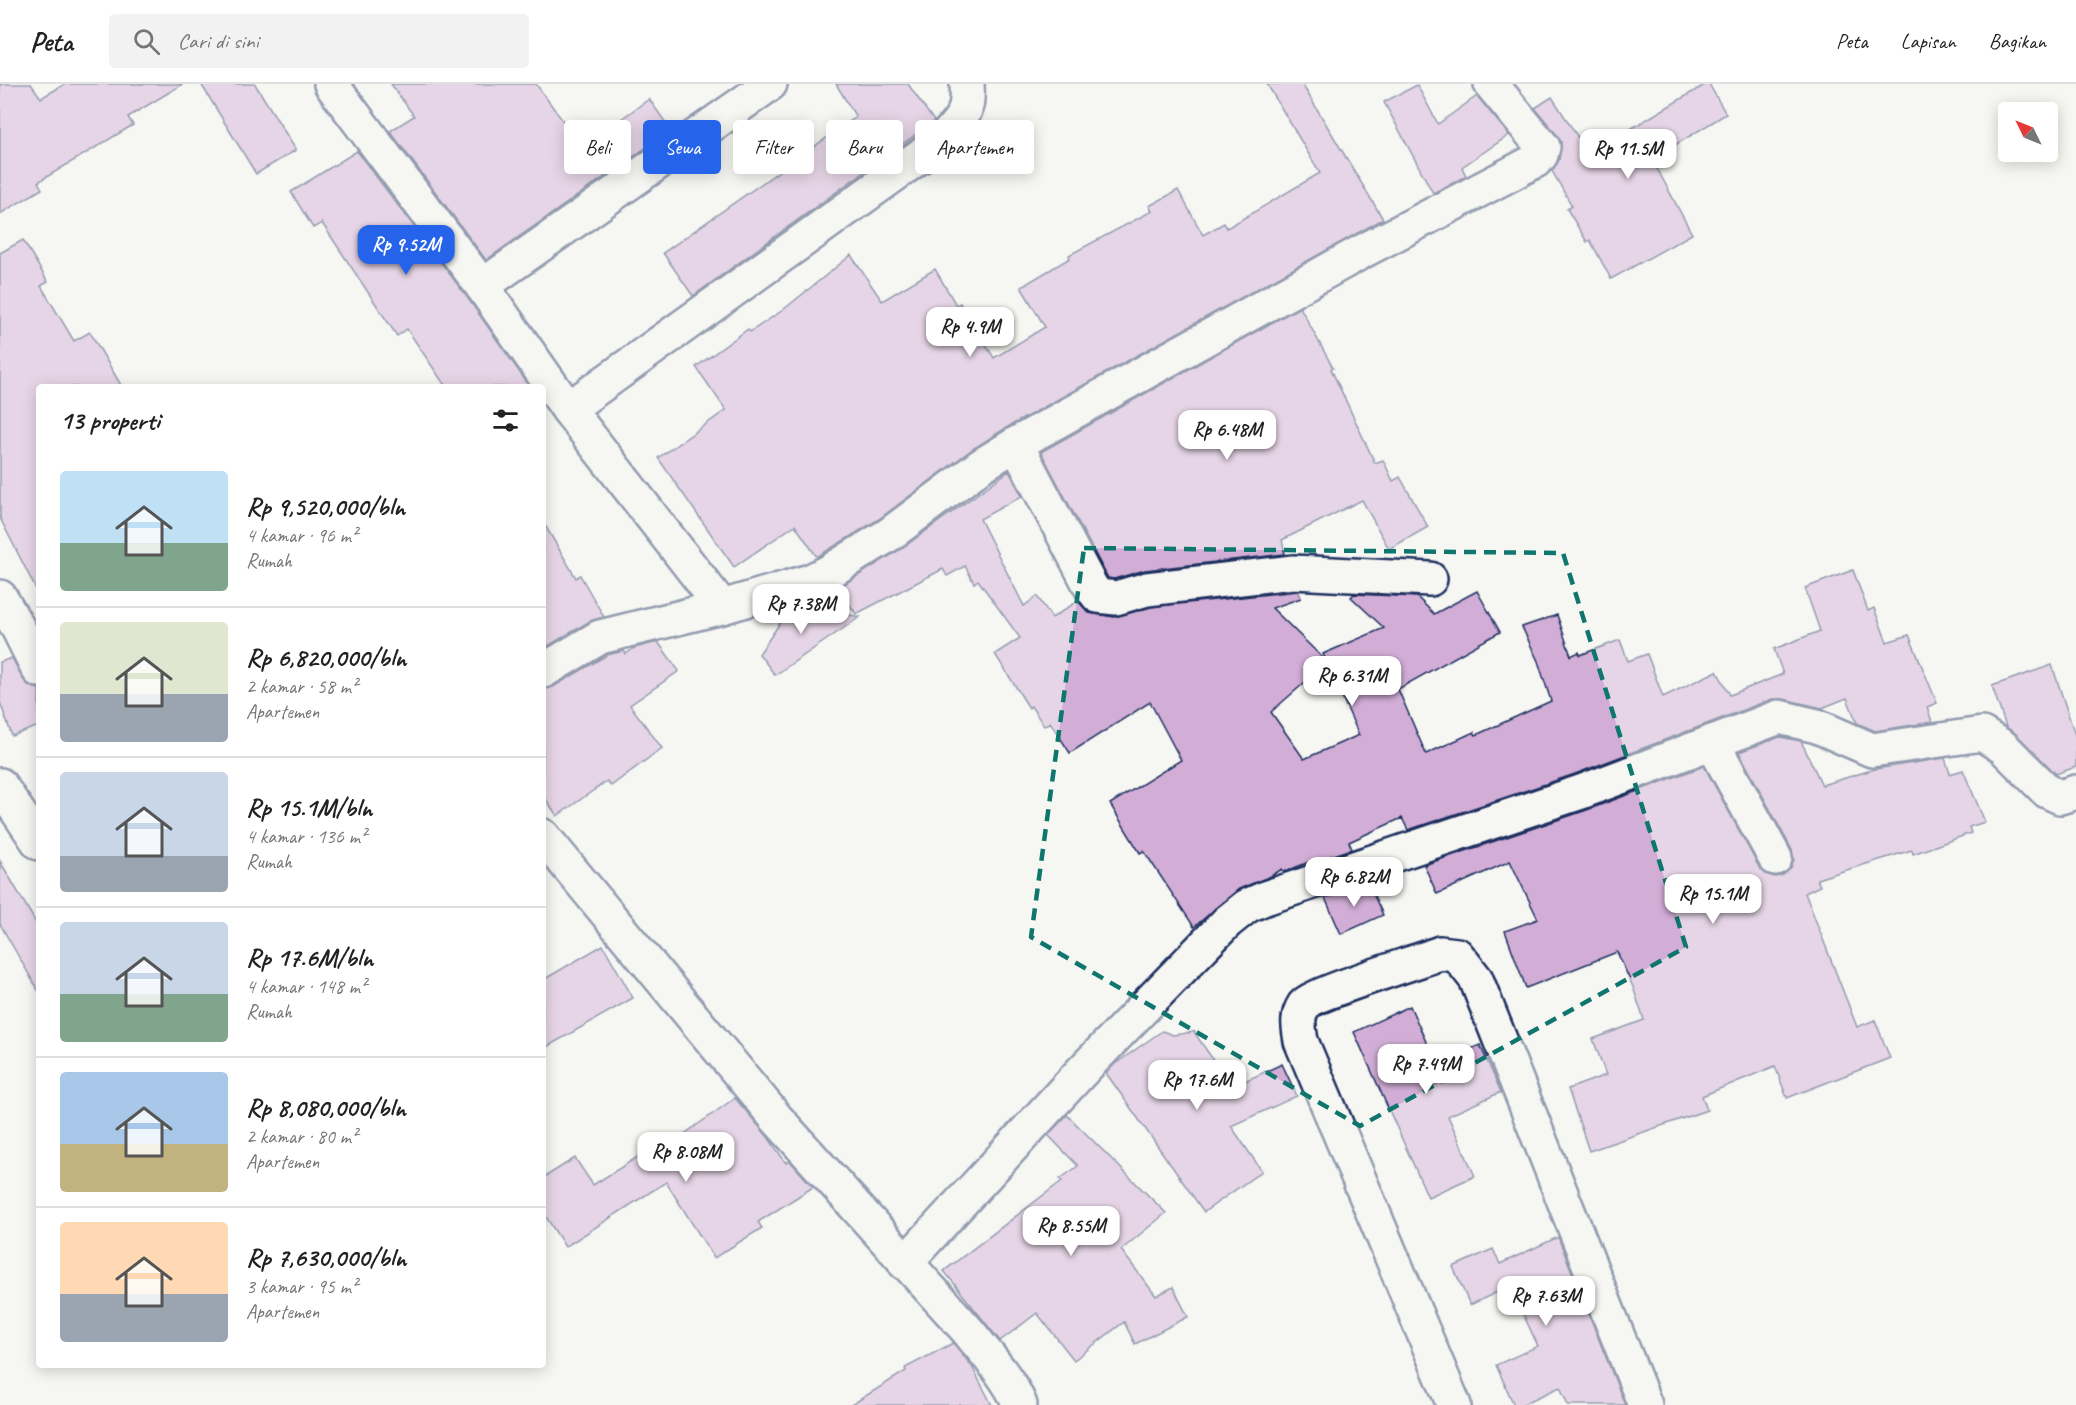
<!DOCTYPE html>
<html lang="id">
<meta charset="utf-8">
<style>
body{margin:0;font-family:Caveat,sans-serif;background:#f2f2f2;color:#222;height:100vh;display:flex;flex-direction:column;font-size:22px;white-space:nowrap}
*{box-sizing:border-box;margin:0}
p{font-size:20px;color:#767676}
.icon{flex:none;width:33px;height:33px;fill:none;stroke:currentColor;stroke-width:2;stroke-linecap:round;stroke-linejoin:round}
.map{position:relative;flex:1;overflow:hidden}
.panel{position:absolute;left:36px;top:300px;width:510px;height:984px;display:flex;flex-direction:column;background:#fff;border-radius:6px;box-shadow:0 3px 15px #0003}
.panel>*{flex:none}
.guide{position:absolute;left:564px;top:36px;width:570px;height:54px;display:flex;gap:12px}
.needle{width:39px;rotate:313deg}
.fabs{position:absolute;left:1998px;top:18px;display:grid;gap:12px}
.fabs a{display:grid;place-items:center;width:60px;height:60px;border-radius:6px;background:#fff;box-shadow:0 3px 15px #0003;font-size:30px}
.price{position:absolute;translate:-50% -51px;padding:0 14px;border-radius:12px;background:#fff;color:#222;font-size:20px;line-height:39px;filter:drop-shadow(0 2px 3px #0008)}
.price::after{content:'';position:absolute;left:50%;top:36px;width:18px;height:14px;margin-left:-9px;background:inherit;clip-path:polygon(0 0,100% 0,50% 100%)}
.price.selected{background:#2563eb;color:#fff}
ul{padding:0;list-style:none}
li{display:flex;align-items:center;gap:18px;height:150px;padding:0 24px}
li+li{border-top:2px solid #e0e0e0}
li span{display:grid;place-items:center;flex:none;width:168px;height:120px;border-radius:6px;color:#555}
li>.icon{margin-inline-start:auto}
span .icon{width:72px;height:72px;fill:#fffc;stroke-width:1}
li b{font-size:26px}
h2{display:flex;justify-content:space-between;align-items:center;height:72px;padding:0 24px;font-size:26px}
.chip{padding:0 21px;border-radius:6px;background:#fff;box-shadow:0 3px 15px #0003;font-size:21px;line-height:54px}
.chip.selected{background:#2563eb;color:#fff}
header{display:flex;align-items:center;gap:36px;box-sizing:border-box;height:84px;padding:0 30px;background:#fff;border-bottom:2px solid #e0e0e0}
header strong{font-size:28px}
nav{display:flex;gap:33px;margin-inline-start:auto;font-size:21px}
.search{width:420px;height:54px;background:#f2f2f2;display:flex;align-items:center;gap:15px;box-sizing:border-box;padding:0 21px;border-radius:6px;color:#767676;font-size:22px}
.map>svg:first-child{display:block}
.building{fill:#d2aed7;stroke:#1b2f5e;stroke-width:1.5;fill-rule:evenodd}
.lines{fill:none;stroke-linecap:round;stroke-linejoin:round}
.minor-casing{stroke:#1b2f5e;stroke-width:38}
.minor{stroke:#f6f6f2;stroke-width:33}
.marked{fill:none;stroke:#0f766e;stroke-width:4.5;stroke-dasharray:12 8;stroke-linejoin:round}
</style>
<header>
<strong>Peta</strong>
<div class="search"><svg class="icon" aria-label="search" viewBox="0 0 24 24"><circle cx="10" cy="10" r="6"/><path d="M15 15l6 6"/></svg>Cari di sini</div>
<nav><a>Peta</a><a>Lapisan</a><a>Bagikan</a></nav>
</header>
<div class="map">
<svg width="2076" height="1321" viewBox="0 0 2076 1321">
<rect width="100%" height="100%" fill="#f6f6f2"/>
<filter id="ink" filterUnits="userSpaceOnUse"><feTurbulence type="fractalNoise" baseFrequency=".0167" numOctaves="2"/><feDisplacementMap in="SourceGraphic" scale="12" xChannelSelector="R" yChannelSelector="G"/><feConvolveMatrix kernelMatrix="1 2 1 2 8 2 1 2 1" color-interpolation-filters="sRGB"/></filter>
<g filter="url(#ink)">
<g class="building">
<polygon points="0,0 31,0 41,14 65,0 183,0 128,33 133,41 38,98 42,105 0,130"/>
<polygon points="201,0 255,0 296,66 256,90"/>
<polygon points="391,0 536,0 582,63 649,15 671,46 486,176 390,47 414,32"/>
<polygon points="836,0 908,0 934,37 693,212 663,169 856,33"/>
<polygon points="1267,0 1302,0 1383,135 1006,344 971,366 879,435 818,472 817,473 795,441 734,483 658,374 726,326 696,283 748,245 750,248 783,226 851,171 882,217 935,185 956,221 960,219 994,274 1045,243 1021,203 1070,174 1069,171 1152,127 1149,122 1178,106 1203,151 1224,139 1227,144 1320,89"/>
<polygon points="1706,0 1709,0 1726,30 1652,75 1692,150 1611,195 1590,156 1587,158 1567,125 1572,122 1552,87 1559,76 1561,58 1557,51 1535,24 1552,13 1581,58 1600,47 1607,59"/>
<polygon points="1417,1 1438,40 1477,12 1509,51 1462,83 1466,92 1433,109 1384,18"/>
<polygon points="357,67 467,213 530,303 446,303 407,245 397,252 322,139 313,144 291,108"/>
<polygon points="23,156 48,198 41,202 74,257 90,248 122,303 39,303 39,511 0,434 0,169"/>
<polygon points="1300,223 1333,284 1331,285 1375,379 1383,376 1393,397 1400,393 1428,443 1389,465 1362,416 1282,456 1285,470 1145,486 1114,495 1108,494 1041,368"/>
<path d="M1009 387 1022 412 980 435 1024 522 1037 512 1052 534 1078 517 1089 529 1114 533 1151 523 1298 507 1301 514 1272 524 1327 578 1323 570 1384 544 1351 513 1354 510 1417 513 1434 530 1477 507 1500 548 1398 605 1426 670 1474 648 1476 651 1551 617 1538 577 1522 543 1557 531 1571 572 1579 568 1580 571 1620 556 1628 577 1647 570 1663 613 1717 587 1730 611 1783 590 1774 565 1820 547 1805 504 1853 486 1868 527 1874 524 1887 558 1909 551 1937 619 1927 623 1932 638 1875 647 1857 639 1847 614 1822 624 1783 615H1772L1575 690 1408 746 1402 734 1349 758 1352 765 1310 779 1309 778 1284 788 1282 785 1271 792 1239 805 1194 843 1144 767 1140 769 1110 720 1181 676 1150 618 1070 669 1050 638 1044 642 1031 622 1029 624 995 570 1020 554 978 496 974 499 965 482 947 492 943 485 856 530 838 504 901 465ZM1327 579 1359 651 1304 675 1271 628Z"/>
<polygon points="543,438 576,494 580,491 604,533 590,537 543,565"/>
<polygon points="795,521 860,533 775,591 759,570 782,536 781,525"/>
<polygon points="658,558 679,587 630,621 662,664 611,702 607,697 557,732 543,711 543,606 553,603 607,571 624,567 626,570 634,564"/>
<polygon points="12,574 23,595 29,602 39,605 39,642 12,652 0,618 0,578"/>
<polygon points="2052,581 2076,654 2076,683 2056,690 2016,650 2006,643 1992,602"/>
<polygon points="1780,653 1801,657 1822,701 1875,685 1945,674 1950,690 1963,686 1985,738 1969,743 1971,749 1913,770 1912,766 1817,795 1820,802 1805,809 1857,943 1875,936 1890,974 1787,1014 1775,982 1702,1012 1707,1026 1589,1067 1568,1005 1606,991 1593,955 1644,936 1633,903 1617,868 1526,904 1505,847 1538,835 1510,777 1437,810 1424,781 1587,726 1704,682 1759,783 1766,790 1775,793 1783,791 1791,783 1794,775 1792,766 1739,668"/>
<polygon points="0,777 39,844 39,908 0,840"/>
<polygon points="1368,799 1383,831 1341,850 1325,814"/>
<polygon points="603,861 633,914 543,965 543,896"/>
<polygon points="1410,922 1436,980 1480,961 1501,1008 1448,1032 1475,1092 1428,1113 1354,948"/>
<polygon points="1162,947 1173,951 1194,948 1232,1003 1282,980 1297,1012 1231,1042 1262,1087 1204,1128 1106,989 1115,980"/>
<polygon points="735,1014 768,1053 786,1079 790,1077 813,1103 758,1138 762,1144 714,1174 666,1098 565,1163 543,1128 543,1094 575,1074 593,1101 655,1062 659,1068"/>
<polygon points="1067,1031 1166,1129 1121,1166 1156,1212 1173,1203 1188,1233 1135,1260 1124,1238 1074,1276 1037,1229 1000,1257 944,1187 1062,1097 1060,1095 1078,1082 1048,1051"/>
<polygon points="1558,1153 1625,1321 1568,1321 1560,1303 1521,1321 1514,1321 1496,1281 1538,1262 1510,1202 1470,1221 1453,1183 1493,1165 1500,1180"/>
<polygon points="953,1259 971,1281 992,1321 851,1321 906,1287 905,1284"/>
</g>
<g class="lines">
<g class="minor-casing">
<g id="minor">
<polyline points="331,0 482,202 568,325 722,523"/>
<polyline points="482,202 770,0"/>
<path d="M568 325 944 55C962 34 969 30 967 0"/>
<polyline points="1430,495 1293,488 1147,505 1116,514 1098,512 1091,503 1016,360 1363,167 1535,77 1541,71 1543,63 1491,0"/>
<polyline points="0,513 18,544 39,586"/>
<polyline points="543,587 600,553 722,523 810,497 827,489 890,450 982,381 1016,360"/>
<polyline points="1712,658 1775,774"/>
<polyline points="0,701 39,759"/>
<path d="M543 752 777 1035 968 1247C986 1270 1009 1294 1020 1321"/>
<polyline points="905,1179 1084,985 1227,838 1247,822 1265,814 1581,708 1779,633 1817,642 1872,666 1982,650 2003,663 2047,707 2060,713 2076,708"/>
<path d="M1454 1321 1301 957C1299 944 1296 933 1304 921 1312 910 1420 877 1440 869L1457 871 1476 895 1645 1321"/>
</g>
</g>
<use href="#minor" class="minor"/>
</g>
</g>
<path d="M0 0H2076V1321H0ZM1084 464 1563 469 1686 863 1360 1042 1031 853Z" fill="#f6f6f2" fill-opacity=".55" fill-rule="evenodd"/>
<path class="marked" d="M1084 464 1563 469 1686 863 1360 1042 1031 853Z"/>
</svg>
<div class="fabs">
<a><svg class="needle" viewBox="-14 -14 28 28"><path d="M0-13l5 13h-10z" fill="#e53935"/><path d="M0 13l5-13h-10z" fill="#767676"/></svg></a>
</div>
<b class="price" style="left:1628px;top:96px">Rp 11.5M</b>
<b class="price selected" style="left:406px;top:192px">Rp 9.52M</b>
<b class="price" style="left:970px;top:274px">Rp 4.9M</b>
<b class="price" style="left:1227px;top:377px">Rp 6.48M</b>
<b class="price" style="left:801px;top:551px">Rp 7.38M</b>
<b class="price" style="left:1352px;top:623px">Rp 6.31M</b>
<b class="price" style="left:1354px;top:824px">Rp 6.82M</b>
<b class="price" style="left:1713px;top:841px">Rp 15.1M</b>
<b class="price" style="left:1426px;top:1011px">Rp 7.49M</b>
<b class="price" style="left:1197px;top:1027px">Rp 17.6M</b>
<b class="price" style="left:686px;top:1099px">Rp 8.08M</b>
<b class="price" style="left:1071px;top:1173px">Rp 8.55M</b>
<b class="price" style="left:1546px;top:1243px">Rp 7.63M</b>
<div class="guide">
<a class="chip">Beli</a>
<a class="chip selected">Sewa</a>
<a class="chip">Filter</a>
<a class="chip">Baru</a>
<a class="chip">Apartemen</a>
</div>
<section class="panel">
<h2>13 properti<svg class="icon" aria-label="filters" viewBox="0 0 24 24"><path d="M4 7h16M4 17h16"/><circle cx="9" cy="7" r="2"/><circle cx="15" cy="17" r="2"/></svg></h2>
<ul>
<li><span style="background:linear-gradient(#bfe0f5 60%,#7fa58c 0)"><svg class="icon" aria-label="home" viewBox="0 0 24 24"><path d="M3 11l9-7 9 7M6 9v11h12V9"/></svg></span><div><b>Rp 9,520,000/bln</b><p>4 kamar · 96 m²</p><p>Rumah</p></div></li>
<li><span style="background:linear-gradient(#dfe7d0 60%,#9aa5b1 0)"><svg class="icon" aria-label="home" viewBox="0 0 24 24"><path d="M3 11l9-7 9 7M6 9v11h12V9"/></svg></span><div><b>Rp 6,820,000/bln</b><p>2 kamar · 58 m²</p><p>Apartemen</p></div></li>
<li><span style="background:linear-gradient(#c9d6e8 70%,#9aa5b1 0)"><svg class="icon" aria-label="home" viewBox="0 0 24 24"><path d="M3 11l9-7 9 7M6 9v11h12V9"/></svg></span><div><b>Rp 15.1M/bln</b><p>4 kamar · 136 m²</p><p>Rumah</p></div></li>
<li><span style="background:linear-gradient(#c9d6e8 60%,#7fa58c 0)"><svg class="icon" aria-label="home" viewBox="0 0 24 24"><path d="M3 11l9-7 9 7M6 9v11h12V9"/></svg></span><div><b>Rp 17.6M/bln</b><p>4 kamar · 148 m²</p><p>Rumah</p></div></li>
<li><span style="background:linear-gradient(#a9c7e8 60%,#c2b280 0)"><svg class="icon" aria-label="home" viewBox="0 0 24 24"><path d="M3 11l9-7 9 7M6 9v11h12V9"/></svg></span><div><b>Rp 8,080,000/bln</b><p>2 kamar · 80 m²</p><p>Apartemen</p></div></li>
<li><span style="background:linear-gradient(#ffd9b3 60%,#9aa5b1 0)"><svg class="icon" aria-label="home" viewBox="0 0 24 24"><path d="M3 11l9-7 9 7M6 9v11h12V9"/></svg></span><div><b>Rp 7,630,000/bln</b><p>3 kamar · 95 m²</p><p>Apartemen</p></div></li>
</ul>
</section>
</div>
